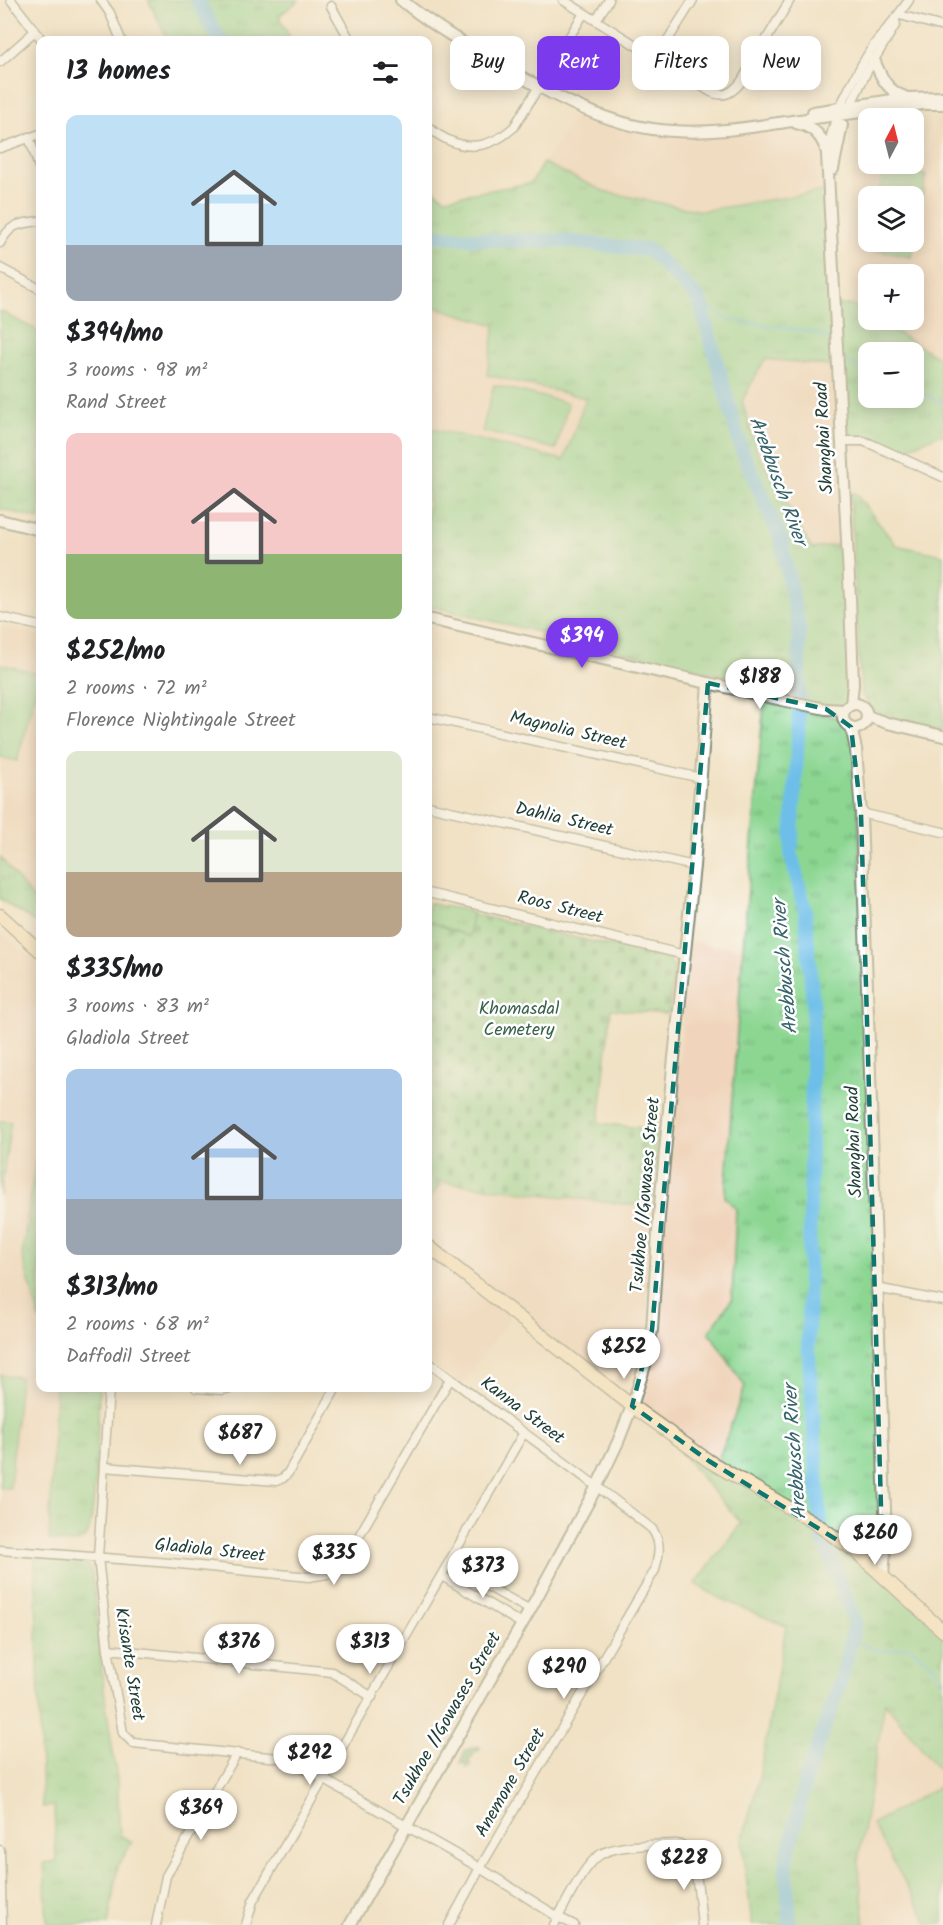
<!DOCTYPE html>
<meta charset="utf-8">
<style>
body{margin:0;font-family:Kalam,sans-serif;background:#f2f2f2;color:#202124;height:100vh;display:flex;flex-direction:column;font-size:22px;white-space:nowrap}
*{box-sizing:border-box;margin:0}
p{font-size:20px;color:#757577}
.icon{flex:none;width:33px;height:33px;fill:none;stroke:currentColor;stroke-width:2;stroke-linecap:round;stroke-linejoin:round}
.map{position:relative;flex:1;overflow:hidden}
.panel{position:absolute;left:36px;top:36px;width:396px;height:1356px;display:flex;flex-direction:column;background:#fff;border-radius:12px;box-shadow:0 3px 15px #0003}
.panel>*{flex:none}
.guide{position:absolute;left:450px;top:36px;width:402px;height:54px;display:flex;gap:12px}
.needle{width:39px;rotate:7deg}
.buttons{position:absolute;left:858px;top:108px;display:grid;gap:12px}
.buttons a{display:grid;place-items:center;width:66px;height:66px;border-radius:12px;background:#fff;box-shadow:0 3px 15px #0003;font-size:30px}
.price{position:absolute;translate:-50% -51px;padding:0 14px;border-radius:21px;background:#fff;color:#222;font-size:20px;line-height:39px;filter:drop-shadow(0 2px 3px #0008)}
.price::after{content:'';position:absolute;left:50%;top:36px;width:18px;height:14px;margin-left:-9px;background:inherit;clip-path:polygon(0 0,100% 0,50% 100%)}
.price.on{background:#7c3aed;color:#fff}
ul{padding:0;list-style:none}
li{display:grid;align-content:center;gap:12px;height:318px;padding:0 30px}
li span{display:grid;place-items:center;height:186px;border-radius:12px;color:#555}
li>.icon{margin-inline-start:auto}
span .icon{width:108px;height:108px;fill:#fffc;stroke-width:1}
li b{font-size:26px}
h2{display:flex;justify-content:space-between;align-items:center;height:72px;padding:0 30px;font-size:26px}
.chip{padding:0 21px;border-radius:12px;background:#fff;box-shadow:0 3px 15px #0003;font-size:21px;line-height:54px}
.chip.on{background:#7c3aed;color:#fff}
.map>svg:first-child{display:block}
.built{fill:#f0d5bc;fill-rule:evenodd}
.grass{fill:url(#grass-tufts);stroke:#568a63;stroke-width:1.5;fill-rule:evenodd}
.forest{fill:url(#forest-crowns);stroke:#487a58;stroke-width:1.5}
.cemetery{fill:url(#cemetery-stones);stroke:#568a63;stroke-width:1.5}
.pitch{fill:#8cd692;stroke:#568a63;stroke-width:1.5}
.lines{fill:none;stroke-linecap:round;stroke-linejoin:round}
.stream{stroke:#6dbee8;stroke-width:2}
.river{stroke:#6dbee8;stroke-width:14}
.minor-casing{stroke:#88907c;stroke-width:11}
.tertiary-casing{stroke:#88907c;stroke-width:14}
.secondary-casing{stroke:#88907c;stroke-width:15}
.minor{stroke:#fff;stroke-width:8}
.tertiary{stroke:#fff;stroke-width:10}
.secondary{stroke:#fbe6c4;stroke-width:12}
.marked{fill:none;stroke:#0f766e;stroke-width:4.5;stroke-dasharray:12 8;stroke-linejoin:round}
.labels{text-anchor:middle;dominant-baseline:central;stroke-width:5;stroke-linejoin:round;paint-order:stroke}
.street-label{font-size:18px;fill:#1f3d34;stroke:#fff}
.park-label{font-size:18px;fill:#3a634c;stroke:#fff}
.water-label{font-size:20px;font-style:italic;fill:#36646a;stroke:#fff}
</style>
<div class="map">
<svg width="943" height="1925" viewBox="0 0 943 1925">
<defs>
<pattern id="grass-tufts" width="24" height="20" patternUnits="userSpaceOnUse" patternTransform="scale(1.5)"><rect width="24" height="20" fill="#8cd692"/><path d="M3 7l-1-3M5 7V3M7 7l1-3M15 17l-1-3M17 17v-4M19 17l1-3" fill="none" stroke="#72af78"/></pattern>
<pattern id="forest-crowns" width="20" height="18" patternUnits="userSpaceOnUse" patternTransform="scale(1.5)"><rect width="20" height="18" fill="#71b77c"/><path d="M2 6a3 3 0 1 1 6 0M12 15a3 3 0 1 1 6 0" fill="none" stroke="#5c9666"/></pattern>
<pattern id="cemetery-stones" width="16" height="16" patternUnits="userSpaceOnUse" patternTransform="scale(1.5)"><rect width="16" height="16" fill="#8cd692"/><path d="M2 7V4a2 2 0 0 1 4 0v3zM10 15v-3a2 2 0 0 1 4 0v3z" fill="#72af78"/></pattern>
</defs>
<rect width="100%" height="100%" fill="#fff"/>
<filter id="ink" filterUnits="userSpaceOnUse"><feTurbulence type="fractalNoise" baseFrequency=".0167" numOctaves="2"/><feDisplacementMap in="SourceGraphic" scale="12" xChannelSelector="R" yChannelSelector="G"/><feConvolveMatrix kernelMatrix="1 2 1 2 8 2 1 2 1" color-interpolation-filters="sRGB"/></filter>
<filter id="wash" filterUnits="userSpaceOnUse"><feTurbulence type="fractalNoise" baseFrequency=".008" numOctaves="4" result="noise"/><feDisplacementMap in="SourceGraphic" scale="24" xChannelSelector="R" yChannelSelector="G"/><feGaussianBlur stdDeviation="1.35" result="paint"/><feColorMatrix in="noise" values="0 0 0 0 0 0 0 0 0 0 0 0 0 0 0 0 0 1.4 0 .05"/><feComposite in="paint" operator="in"/></filter>
<g filter="url(#wash)">
<rect width="100%" height="100%" fill="#f1e2c5"/>
<g class="built">
<polygon points="580,109 660,130 789,122 821,138 830,190 701,211 606,192 543,163"/>
<path d="M935 119H943V360L876 320H914V274H868V315L851 305 846 233 855 144 868 146V164H914V152L930 154ZM868 196H914V242H868Z"/>
<polygon points="428,305 495,325 487,375 587,398 564,460 428,428"/>
<polygon points="765,359 838,367 847,543 812,549 757,451 742,401"/>
<polygon points="0,626 40,635 40,907 0,857"/>
<polygon points="0,932 40,963 40,1131 22,1255 40,1321 40,1388 56,1388 49,1540 0,1536"/>
<polygon points="689,942 743,948 725,1197 736,1209 732,1300 709,1332 745,1386 716,1466 639,1402 653,1358"/>
<polygon points="442,1182 657,1207 647,1337 636,1376 627,1384 615,1383 513,1313 461,1386 428,1361 428,1201"/>
<polygon points="885,1702 943,1775 943,1925 865,1925 858,1861"/>
</g>
<g class="grass">
<polygon points="148,0 299,0 279,16 291,40 168,40"/>
<path d="M543 163 606 192 701 211 830 190 835 305H851L868 315V320H876L943 360V436L940 434 894 454 871 444 843 441 838 367 765 359 742 401 757 451 812 549 847 543 853 684 845 710 799 703V628L792 596 797 630V692H794L428 606V428L564 460 586 398 487 375 495 325 428 305V185L445 198 531 183ZM487 240 564 241 649 250 684 284 646 251 565 242ZM868 352H914V398H868Z"/>
<polygon points="0,311 40,332 40,519 0,509"/>
<polygon points="855,493 896,545 943,555 943,730 888,718 872,709 861,693 850,494"/>
<polygon points="764,702 844,719 851,727 856,749 885,1533 863,1553 943,1631 943,1775 885,1702 858,1861 865,1925 752,1925 742,1841 759,1779 786,1626 721,1599 695,1584 741,1523 704,1481 660,1425 716,1466 745,1386 709,1332 732,1299 736,1209 725,1197 743,948"/>
<polygon points="0,857 40,907 40,925 0,899"/>
<polygon points="428,903 469,911 472,914 469,937 428,921"/>
<polygon points="40,1131 40,1321 22,1255"/>
<path d="M56 1388H99C98 1410 97 1528 85 1538 76 1546 60 1542 49 1540Z"/>
<polygon points="35,1558 82,1562 89,1566 92,1573 105,1698 117,1779 120,1835 132,1842 118,1866 108,1925 47,1925 44,1863 56,1861 54,1806 42,1807"/>
</g>
<polygon class="forest" points="479,1746 480,1750 474,1752 472,1758 469,1759 470,1766 467,1768 464,1763 460,1763 465,1750"/>
<polygon class="cemetery" points="472,914 668,959 674,966 669,1012 666,1014 611,1009 599,1123 658,1130 653,1202 647,1207 442,1182 428,1201 428,921 469,937"/>
<g class="pitch">
<polygon points="884,167 926,175 911,257 870,249 871,242 914,242 914,196 879,196"/>
<polygon points="494,385 568,403 556,449 482,431"/>
<polygon points="0,664 40,674 17,761 0,757"/>
<polygon points="0,1121 11,1122 0,1197"/>
<polygon points="0,1375 20,1377 10,1488 0,1488"/>
<polygon points="940,1786 943,1790 943,1924 929,1925 872,1824"/>
</g>
<g class="lines">
<g class="stream">
<polyline points="699,299 728,320 808,331 829,338"/>
<polyline points="846,360 868,374"/>
<polyline points="914,390 931,397 943,405"/>
<polyline points="851,1639 873,1649 881,1651 910,1647 933,1665 943,1684"/>
</g>
<g class="river">
<polyline points="197,0 220,40"/>
<polyline points="428,235 491,240 564,241 649,250 699,299 741,448 781,540 799,628 799,721 791,854 805,911 813,1002 808,1342 821,1532 855,1623 842,1678 805,1782 786,1864 790,1925"/>
</g>
</g>
</g>
<g filter="url(#ink)">
<g class="lines">
<g class="minor-casing">
<g id="minor">
<polyline points="11,0 42,40"/>
<polyline points="101,0 110,13 121,40"/>
<path d="M563 0 711 92C724 98 732 93 741 82L790 0"/>
<polyline points="331,6 350,40"/>
<polyline points="900,15 943,27"/>
<polyline points="596,20 609,0"/>
<polyline points="657,57 693,0"/>
<polyline points="0,62 35,31"/>
<polyline points="850,106 866,73 896,24"/>
<path d="M840 107C851 85 862 61 877 41 888 27 899 15 909 0"/>
<path d="M428 127C457 151 485 153 514 127L584 13"/>
<polyline points="29,137 40,170"/>
<polyline points="0,148 40,134"/>
<path d="M0 243C11 223 19 224 40 221"/>
<polyline points="0,268 40,289"/>
<polyline points="843,441 863,441 871,444 943,477"/>
<polyline points="0,617 40,626"/>
<polyline points="428,717 701,778"/>
<polyline points="428,806 694,866"/>
<polyline points="861,813 943,832"/>
<polyline points="428,893 685,955"/>
<polyline points="876,1288 943,1301"/>
<path d="M428 1362C502 1418 579 1471 652 1529 662 1543 659 1554 655 1570L480 1868 449 1925"/>
<polyline points="109,1388 98,1557 108,1649 123,1733 133,1743 288,1759 480,1868 558,1917 574,1925"/>
<polyline points="196,1388 222,1390 231,1388"/>
<polyline points="104,1467 276,1481 283,1478 288,1473 336,1388"/>
<polyline points="0,1550 170,1563 309,1577 327,1574 342,1565 450,1379"/>
<polyline points="449,1565 530,1610"/>
<polyline points="442,1576 522,1624"/>
<polyline points="108,1649 332,1672 372,1697"/>
<polyline points="0,1850 2,1925"/>
<polyline points="156,1925 166,1876 237,1753"/>
<polyline points="246,1925 253,1901 523,1434"/>
<path d="M554 1925C564 1907 585 1861 603 1853 621 1844 655 1845 676 1844 681 1845 686 1846 689 1850 697 1863 700 1908 702 1925"/>
</g>
</g>
<g class="tertiary-casing">
<g id="tertiary">
<path d="M401 0C432 25 466 45 500 65 555 96 609 128 673 131 714 134 752 127 792 121 835 115 879 110 923 104H943"/>
<path d="M874 60C881 77 887 91 905 97"/>
<polyline points="840,107 827,154 850,598 853,684 851,705"/>
<polyline points="813,112 906,98 943,97"/>
<path d="M796 123C813 126 823 137 827 153"/>
<polyline points="833,169 842,125"/>
<polyline points="0,520 40,530"/>
<polyline points="428,619 782,700 826,709 845,710"/>
<circle cx="855" cy="716" r="12"/>
<polyline points="867,716 887,723 943,736"/>
<polyline points="851,727 856,749 861,813 886,1538 883,1576"/>
<polyline points="350,1925 530,1610 597,1486 618,1442 632,1406 647,1359 652,1330 659,1217 672,1077 694,866 708,683"/>
</g>
</g>
<g class="secondary-casing">
<g id="secondary">
<polyline points="0,915 40,951"/>
<polyline points="428,1246 632,1406 709,1461 815,1523 855,1551 943,1631"/>
<polyline points="855,1551 869,1552 882,1542"/>
</g>
</g>
<use href="#minor" class="minor"/>
<use href="#tertiary" class="tertiary"/>
<use href="#secondary" class="secondary"/>
</g>
</g>
<path d="M0 0H943V1925H0ZM708 683 826 709 851 727 861 813 882 1542 869 1552 855 1551 709 1461 632 1406 652 1330Z" fill="#f1e2c5" fill-opacity=".55" fill-rule="evenodd"/>
<path class="marked" d="M708 683 826 709 851 727 861 813 882 1542 869 1552 855 1551 709 1461 632 1406 652 1330Z"/>
<g class="labels">
<g class="street-label">
<text transform="translate(825 438) rotate(-93)">Shanghai Road</text>
<text transform="translate(568 731) rotate(13)">Magnolia Street</text>
<text transform="translate(564 820) rotate(13)">Dahlia Street</text>
<text transform="translate(560 908) rotate(14)">Roos Street</text>
<text transform="translate(855 1142) rotate(-92)">Shanghai Road</text>
<text transform="translate(646 1195) rotate(-85)">Tsukhoe //Gowases Street</text>
<text transform="translate(522 1411) rotate(37)">Kanna Street</text>
<text transform="translate(210 1551) rotate(6)">Gladiola Street</text>
<text transform="translate(129 1664) rotate(81)">Krisante Street</text>
<text transform="translate(448 1719) rotate(-60)">Tsukhoe //Gowases Street</text>
<text transform="translate(511 1783) rotate(-60)">Anemone Street</text>
</g>
<g class="park-label">
<text x="519" y="1009">Khomasdal<tspan x="519" dy="21">Cemetery</tspan></text>
</g>
<g class="water-label">
<text transform="translate(777 481) rotate(70)">Arebbusch River</text>
<text transform="translate(786 967) rotate(-95)">Arebbusch River</text>
<text transform="translate(796 1452) rotate(-94)">Arebbusch River</text>
</g>
</g>
</svg>
<div class="buttons">
<a><svg class="needle" viewBox="-14 -14 28 28"><path d="M0-13l5 13h-10z" fill="#e53935"/><path d="M0 13l5-13h-10z" fill="#757577"/></svg></a>
<a><svg class="icon" aria-label="layers" viewBox="0 0 24 24"><path d="M12 4l9 5-9 5-9-5zM3 14l9 5 9-5"/></svg></a>
<a>+</a>
<a>−</a>
</div>
<b class="price on" style="left:582px;top:669px">$394</b>
<b class="price" style="left:760px;top:710px">$188</b>
<b class="price" style="left:624px;top:1380px">$252</b>
<b class="price" style="left:240px;top:1466px">$687</b>
<b class="price" style="left:875px;top:1566px">$260</b>
<b class="price" style="left:334px;top:1586px">$335</b>
<b class="price" style="left:483px;top:1599px">$373</b>
<b class="price" style="left:239px;top:1675px">$376</b>
<b class="price" style="left:370px;top:1675px">$313</b>
<b class="price" style="left:564px;top:1700px">$290</b>
<b class="price" style="left:310px;top:1786px">$292</b>
<b class="price" style="left:201px;top:1841px">$369</b>
<b class="price" style="left:684px;top:1891px">$228</b>
<div class="guide">
<a class="chip">Buy</a>
<a class="chip on">Rent</a>
<a class="chip">Filters</a>
<a class="chip">New</a>
</div>
<section class="panel">
<h2>13 homes<svg class="icon" aria-label="filters" viewBox="0 0 24 24"><path d="M4 7h16M4 17h16"/><circle cx="9" cy="7" r="2"/><circle cx="15" cy="17" r="2"/></svg></h2>
<ul>
<li><span style="background:linear-gradient(#bfe0f5 70%,#9aa5b1 0)"><svg class="icon" aria-label="home" viewBox="0 0 24 24"><path d="M3 11l9-7 9 7M6 9v11h12V9"/></svg></span><div><b>$394/mo</b><p>3 rooms · 98 m²</p><p>Rand Street</p></div></li>
<li><span style="background:linear-gradient(#f6c9c9 65%,#8fb573 0)"><svg class="icon" aria-label="home" viewBox="0 0 24 24"><path d="M3 11l9-7 9 7M6 9v11h12V9"/></svg></span><div><b>$252/mo</b><p>2 rooms · 72 m²</p><p>Florence Nightingale Street</p></div></li>
<li><span style="background:linear-gradient(#dfe7d0 65%,#b9a48a 0)"><svg class="icon" aria-label="home" viewBox="0 0 24 24"><path d="M3 11l9-7 9 7M6 9v11h12V9"/></svg></span><div><b>$335/mo</b><p>3 rooms · 83 m²</p><p>Gladiola Street</p></div></li>
<li><span style="background:linear-gradient(#a9c7e8 70%,#9aa5b1 0)"><svg class="icon" aria-label="home" viewBox="0 0 24 24"><path d="M3 11l9-7 9 7M6 9v11h12V9"/></svg></span><div><b>$313/mo</b><p>2 rooms · 68 m²</p><p>Daffodil Street</p></div></li>
</ul>
</section>
</div>
